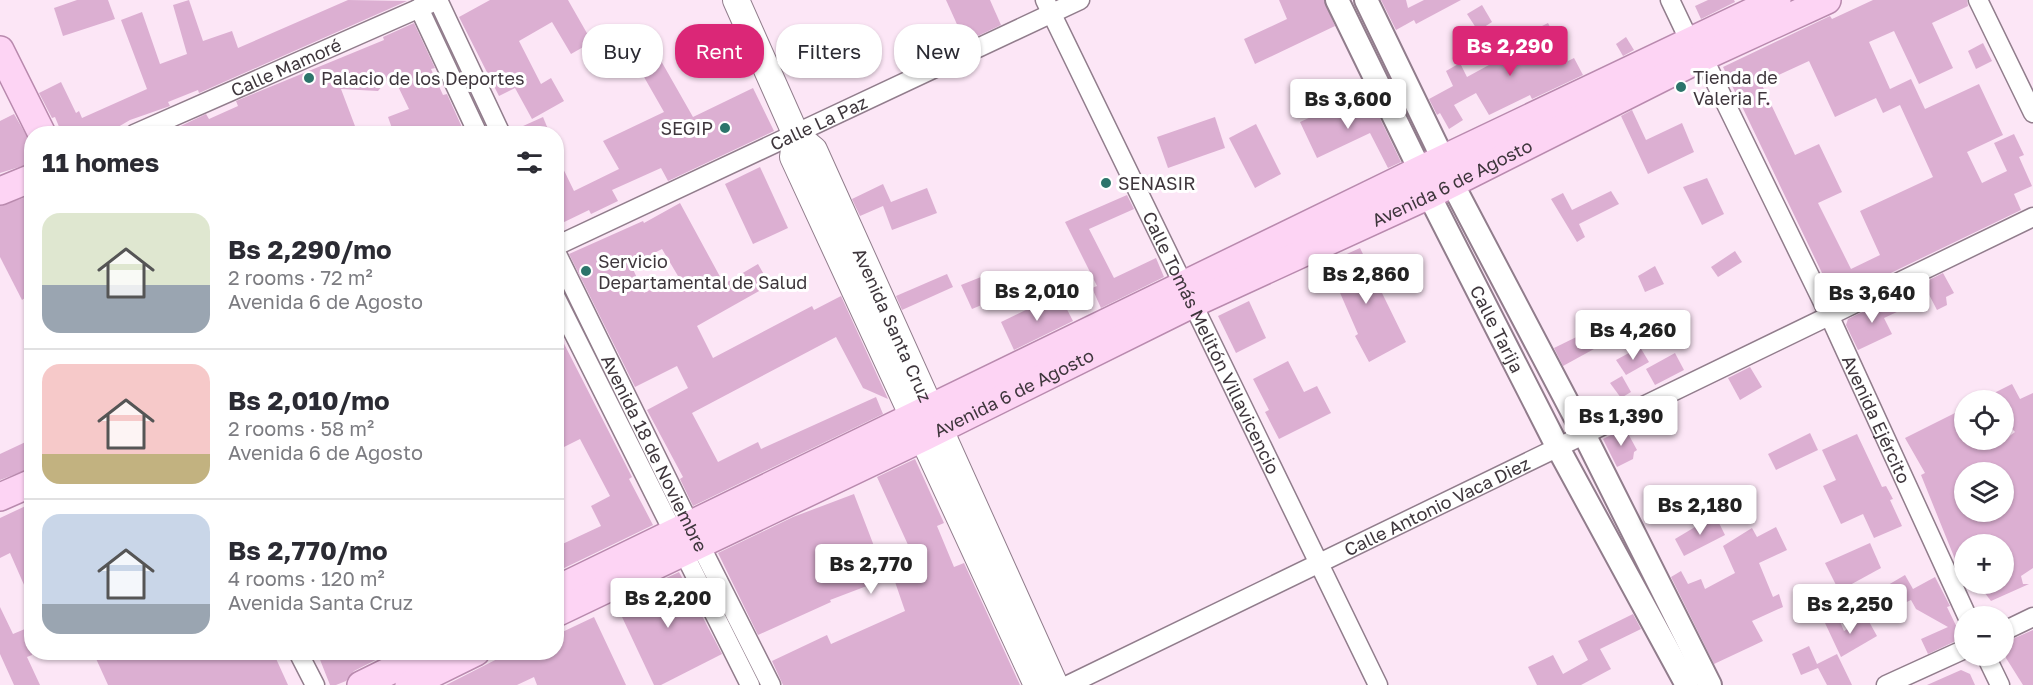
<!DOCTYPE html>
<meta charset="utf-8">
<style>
body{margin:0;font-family:"Golos Text",sans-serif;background:#f2f2f3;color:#2b2b33;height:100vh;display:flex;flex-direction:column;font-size:22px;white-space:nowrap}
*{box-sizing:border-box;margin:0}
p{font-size:20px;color:#7c7c81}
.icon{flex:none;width:33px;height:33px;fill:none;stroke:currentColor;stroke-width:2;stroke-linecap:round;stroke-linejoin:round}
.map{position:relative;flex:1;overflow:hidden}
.side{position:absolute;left:24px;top:126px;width:540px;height:534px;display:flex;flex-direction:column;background:#fff;border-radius:24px;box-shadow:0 2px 4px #0004}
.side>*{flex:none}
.top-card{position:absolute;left:582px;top:24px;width:570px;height:54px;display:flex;gap:12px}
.buttons{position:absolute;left:1954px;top:390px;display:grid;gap:12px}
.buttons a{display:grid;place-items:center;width:60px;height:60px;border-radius:50%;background:#fff;box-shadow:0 2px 4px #0004;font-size:30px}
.price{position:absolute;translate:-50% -51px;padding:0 14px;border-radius:6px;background:#fff;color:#222;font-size:20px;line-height:39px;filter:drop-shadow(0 2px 3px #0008)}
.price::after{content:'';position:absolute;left:50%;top:36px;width:18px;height:14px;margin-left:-9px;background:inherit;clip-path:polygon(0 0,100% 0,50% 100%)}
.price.current{background:#db2777;color:#fff}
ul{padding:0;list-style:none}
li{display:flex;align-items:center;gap:18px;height:150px;padding:0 18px}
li+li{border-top:2px solid #e1e1e2}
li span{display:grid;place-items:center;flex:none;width:168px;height:120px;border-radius:18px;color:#555}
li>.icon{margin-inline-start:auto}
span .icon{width:72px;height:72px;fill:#fffc;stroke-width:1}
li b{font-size:26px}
h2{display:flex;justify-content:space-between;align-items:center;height:72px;padding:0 18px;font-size:26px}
.pill{padding:0 21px;border-radius:24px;background:#fff;box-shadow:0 2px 4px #0004;font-size:21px;line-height:54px}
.pill.current{background:#db2777;color:#fff}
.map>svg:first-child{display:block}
.building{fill:#dcafd2;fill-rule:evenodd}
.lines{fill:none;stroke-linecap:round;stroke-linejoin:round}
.minor-casing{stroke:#917d8c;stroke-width:21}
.tertiary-casing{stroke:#917d8c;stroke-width:26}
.secondary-casing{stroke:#917d8c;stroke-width:28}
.primary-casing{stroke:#b98aae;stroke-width:30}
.minor{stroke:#fff;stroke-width:18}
.tertiary{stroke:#fff;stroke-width:22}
.secondary{stroke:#fff;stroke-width:26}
.primary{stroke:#fdd4f4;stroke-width:27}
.poi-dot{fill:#2c746b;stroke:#fff;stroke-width:2}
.labels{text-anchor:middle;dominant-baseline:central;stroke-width:6;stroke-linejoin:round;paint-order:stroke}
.street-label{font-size:18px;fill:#3e363c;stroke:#fff}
.poi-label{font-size:18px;fill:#3e363c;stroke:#fff;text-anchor:start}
</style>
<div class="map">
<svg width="2033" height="685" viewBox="0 0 2033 685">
<rect width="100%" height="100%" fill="#fce6f6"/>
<g class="building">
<polygon points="77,0 108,0 115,19 63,36 54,8"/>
<polygon points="189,0 203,41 232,31 238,48 348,0 407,1 199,93 198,90 168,102 170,106 130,120 106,134 62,134 55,117 52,118 39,93 61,82 76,113 79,111 82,118 147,89 121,20 142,12 160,64 187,54 173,5"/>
<polygon points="490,0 568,0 592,42 571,54 552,22 519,41 541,84 551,78 564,101 532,119 515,88 499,96 459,17"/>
<polygon points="946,0 990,0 1001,25 965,42"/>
<polygon points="1279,0 1324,0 1335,26 1255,64 1244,39 1287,19"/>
<polygon points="1381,0 1406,0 1408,8 1424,0 1461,0 1416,24 1414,20 1396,30"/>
<polygon points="1708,0 1734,0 1735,2 1701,19 1695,6"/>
<path d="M1873 0H1967L1968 6 1932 23 1953 68 1919 84 1894 31 1869 42 1890 89 1911 79 1925 109 1979 84 2003 135 1967 152 1982 183 2007 171 1994 143 2014 134 2024 155 2019 157 2032 186 2014 194 2021 210 1835 300 1723 67 1830 16 1832 19ZM1809 61 1835 117 1876 98 1883 113 1900 105 1933 177 1860 211 1880 255 1851 269 1818 203 1842 192 1819 144 1795 155 1761 83Z"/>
<polygon points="1482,5 1492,22 1478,31 1467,14"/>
<polygon points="414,23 435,68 431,69 443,95 447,94 465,134 394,134 388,117 409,109 392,74 378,91 341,89 358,134 164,134 206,114 209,119 238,106 236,101 384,40 383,37"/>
<polygon points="1548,23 1568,61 1574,58 1583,75 1532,99 1530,95 1489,115 1476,93 1454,105 1463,120 1449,129 1440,113 1437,115 1429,99 1453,86 1446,71 1460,63 1467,77 1509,54 1507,50 1539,33 1536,29"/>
<polygon points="1626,37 1634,50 1623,56 1616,44"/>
<polygon points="1983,43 1992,61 1976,69 1968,51"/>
<polygon points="652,45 693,117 753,88 774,131 668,181 661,168 612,190 618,201 591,214 589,210 556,226 556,154 574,191 619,169 603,141 664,112 632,56"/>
<polygon points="1359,95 1365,109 1374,106 1401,162 1388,168 1370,133 1317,158 1300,122"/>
<polygon points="1632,110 1646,140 1682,123 1694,152 1648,174 1621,116"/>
<polygon points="14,114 32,145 32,163 0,173 0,121"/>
<polygon points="543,117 550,134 512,134 512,131"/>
<polygon points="1215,117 1225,148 1168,168 1157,137"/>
<polygon points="1256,124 1281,174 1255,188 1229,138"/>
<polygon points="760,167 788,228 753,244 725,184"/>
<polygon points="1707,178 1724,214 1702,225 1683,187"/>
<polygon points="883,184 891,202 927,188 937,213 892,230 883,206 860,216 852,199"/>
<polygon points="1611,191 1619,204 1579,224 1585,237 1577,242 1551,199 1563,193 1572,210"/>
<polygon points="32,195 32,293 22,300 0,257 0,206"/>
<polygon points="1127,195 1134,209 1089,229 1114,278 1156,258 1164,277 1101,308 1092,288 1097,286 1065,222"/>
<path d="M680 203 724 284 758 264 770 285 697 326 713 358 812 306 814 310 841 296 888 399 863 388 836 337 692 413 718 462 758 442 761 449 876 397 883 414 693 506 680 479 683 477 647 410 688 388 677 366 635 387 569 254 643 221 644 223ZM662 249 678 276 644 293 631 265Z"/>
<polygon points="1360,248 1406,342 1369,362 1355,336 1358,334 1327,263"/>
<polygon points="1735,251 1742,262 1718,277 1711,267"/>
<polygon points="1655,266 1664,284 1645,292 1638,276"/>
<polygon points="1023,271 1030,285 1013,292 1007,280"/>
<polygon points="1943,273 1954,293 1946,297 1947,305 1937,310 1923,283"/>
<polygon points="947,274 953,287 902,310 896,296"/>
<polygon points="981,277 991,301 972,309 961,285"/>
<polygon points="1059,294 1073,321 1014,350 1001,322"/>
<polygon points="1893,297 1899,311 1884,318 1892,334 1858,350 1846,325 1848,319"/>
<polygon points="1249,301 1266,338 1236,353 1218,316"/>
<polygon points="1605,323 1614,338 1563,366 1554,348"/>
<polygon points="556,328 632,477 629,479 653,525 556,572 556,547 601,526 591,506 610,496 580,439 556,451"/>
<polygon points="1640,347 1649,362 1626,375 1616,360"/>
<polygon points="1675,353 1684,370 1655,385 1646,369"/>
<polygon points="1288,361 1304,392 1317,386 1331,413 1279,439 1265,412 1269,410 1253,379"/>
<polygon points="1750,367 1762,387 1740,400 1728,378"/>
<polygon points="1622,376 1631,392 1621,398 1610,383"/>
<path d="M2012 384 2020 399 2033 393V568L2021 576 2023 584H2029L1991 601 1978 584H2004V544H1965V584L1921 475 1925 473 1905 438 1965 408V440H1984L1987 445 2004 440 2015 432 2004 420V400H1980ZM1965 472H2004V512H1965Z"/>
<polygon points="1625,428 1637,450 1634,452 1633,459 1617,467 1603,439"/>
<polygon points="1810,433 1818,450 1776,470 1768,454"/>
<polygon points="1857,434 1882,487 1886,486 1893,499 1890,500 1902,526 1874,538 1863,514 1841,524 1823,486 1836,480 1822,450"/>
<polygon points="32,439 32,468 0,480 0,454"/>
<polygon points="915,459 944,523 937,526 954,567 964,563 1020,685 783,685 772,661 827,635 831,644 905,611 893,576 830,600 831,602 758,635 718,553 793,517 854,494 879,559 909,547 877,477"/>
<polygon points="32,503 32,603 10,553 0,558 0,518"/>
<polygon points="1715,515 1725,535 1684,556 1675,539"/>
<polygon points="1776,527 1787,550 1759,563 1773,597 1779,594 1783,607 1752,621 1763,641 1714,664 1671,577 1681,571 1688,584 1701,579 1705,589 1735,573 1723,546 1752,528 1757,537"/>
<polygon points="1870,543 1881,568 1839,591 1825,563"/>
<polygon points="679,572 722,654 661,685 654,685 615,602"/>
<polygon points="1905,575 1913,589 1935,577 1950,606 1947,607 1962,638 1928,654 1921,639 1948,627 1916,609 1911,600 1898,606 1888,585"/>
<polygon points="0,607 13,634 32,626 32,655 27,657 40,685 14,685 0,654"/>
<polygon points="1633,614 1641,629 1600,649 1611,669 1581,685 1537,685 1528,667 1553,655 1563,674 1588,660 1578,641"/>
<polygon points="594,617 626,685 537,685 534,677 517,685 446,685 511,652 556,652 556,635"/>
<polygon points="1838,617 1844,631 1867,618 1877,636 1841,657 1825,623"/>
<polygon points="2033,630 2033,685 2023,685 2006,658 2008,641"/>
<polygon points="1809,646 1817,664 1837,654 1852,685 1827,685 1818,668 1801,675 1792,654"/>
<polygon points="93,652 273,652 288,685 108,685"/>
<polygon points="317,652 391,652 354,671 346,681 336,685 330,685"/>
<polygon points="1961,670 1970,674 1975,685 1927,685"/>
</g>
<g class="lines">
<g class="minor-casing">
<g id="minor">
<polyline points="438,0 501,134"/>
<path id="s1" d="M1045 0 1378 685"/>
<path id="s2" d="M1670 0 1690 42 1703 57 1829 315 1967 616"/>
<polyline points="1978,0 2033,113"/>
<polyline points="419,8 478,134"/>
<path id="s3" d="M134 134 438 0"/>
<path id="s4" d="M556 246 1080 0"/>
<path id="s5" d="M556 252 690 525 771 685"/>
<polyline points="556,298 750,685"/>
<polyline points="2004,631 2033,617"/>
<polyline points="298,652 315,685"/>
<polyline points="1986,656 2000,685"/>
<path id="s6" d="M1068 685 2033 217"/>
<polyline points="1886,685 1965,649"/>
</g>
</g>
<g class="tertiary-casing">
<g id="tertiary">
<path id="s7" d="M1337 0 1420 170 1429 195 1558 448 1687 685"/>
<polyline points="1366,0 1444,161 1452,183 1584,434 1710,685"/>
</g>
</g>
<g class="secondary-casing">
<g id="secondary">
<polyline points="736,0 796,135"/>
<path id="s8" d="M1037 685 793 157 796 135 814 150 1055 685"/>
</g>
</g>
<g class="primary-casing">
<g id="primary">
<polyline points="0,50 42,134"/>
<polyline points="0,191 32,178"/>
<polyline points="0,497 32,483"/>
<polyline points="556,590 1420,170 1777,0"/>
<path id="s9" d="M556 613 924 437 1194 303 1429 195 1703 57 1827 0"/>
<polyline points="361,685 428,652"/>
<polyline points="409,685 476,652"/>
</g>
</g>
<use href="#minor" class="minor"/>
<use href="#tertiary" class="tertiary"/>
<use href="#secondary" class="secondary"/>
<use href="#primary" class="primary"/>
</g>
<g class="poi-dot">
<circle cx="309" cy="78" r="6"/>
<circle cx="1681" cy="87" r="6"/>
<circle cx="725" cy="128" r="6"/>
<circle cx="1106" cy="183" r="6"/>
<circle cx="586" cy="271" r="6"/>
</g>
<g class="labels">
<g class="street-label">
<text stroke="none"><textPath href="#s3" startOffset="166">Calle Mamoré</textPath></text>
<text stroke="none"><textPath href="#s4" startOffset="290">Calle La Paz</textPath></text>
<text stroke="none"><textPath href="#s9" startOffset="994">Avenida 6 de Agosto</textPath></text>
<text stroke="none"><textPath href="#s8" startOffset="819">Avenida Santa Cruz</textPath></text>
<text stroke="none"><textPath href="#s7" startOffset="366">Calle Tarija</textPath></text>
<text stroke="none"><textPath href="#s1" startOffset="381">Calle Tomás Melitón Villavicencio</textPath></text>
<text stroke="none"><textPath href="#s9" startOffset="508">Avenida 6 de Agosto</textPath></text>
<text stroke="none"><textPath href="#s2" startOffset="468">Avenida Ejército</textPath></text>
<text stroke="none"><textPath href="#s5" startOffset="224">Avenida 18 de Noviembre</textPath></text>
<text stroke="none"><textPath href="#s6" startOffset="410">Calle Antonio Vaca Diez</textPath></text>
</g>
<g class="poi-label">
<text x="1693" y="77">Tienda de<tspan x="1693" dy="21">Valeria F.</tspan></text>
<text x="321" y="78">Palacio de los Deportes</text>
<text x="713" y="128" text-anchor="end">SEGIP</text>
<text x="1118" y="183">SENASIR</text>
<text x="598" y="261">Servicio<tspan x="598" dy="21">Departamental de Salud</tspan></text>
</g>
</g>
</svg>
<div class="buttons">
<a><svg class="icon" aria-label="locate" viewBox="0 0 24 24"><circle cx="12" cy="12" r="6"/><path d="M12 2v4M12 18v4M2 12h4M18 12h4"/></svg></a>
<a><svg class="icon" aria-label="layers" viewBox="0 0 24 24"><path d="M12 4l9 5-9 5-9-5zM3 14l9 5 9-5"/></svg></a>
<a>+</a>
<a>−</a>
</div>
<b class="price current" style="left:1510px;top:77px">Bs 2,290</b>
<b class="price" style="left:1348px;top:130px">Bs 3,600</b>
<b class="price" style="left:1366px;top:305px">Bs 2,860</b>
<b class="price" style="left:1037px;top:322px">Bs 2,010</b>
<b class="price" style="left:1872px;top:324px">Bs 3,640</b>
<b class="price" style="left:1633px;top:361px">Bs 4,260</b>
<b class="price" style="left:1621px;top:447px">Bs 1,390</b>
<b class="price" style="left:1700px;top:536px">Bs 2,180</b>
<b class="price" style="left:871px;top:595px">Bs 2,770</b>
<b class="price" style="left:668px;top:629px">Bs 2,200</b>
<b class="price" style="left:1850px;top:635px">Bs 2,250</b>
<div class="top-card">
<a class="pill">Buy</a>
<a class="pill current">Rent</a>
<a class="pill">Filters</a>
<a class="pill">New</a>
</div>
<section class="side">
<h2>11 homes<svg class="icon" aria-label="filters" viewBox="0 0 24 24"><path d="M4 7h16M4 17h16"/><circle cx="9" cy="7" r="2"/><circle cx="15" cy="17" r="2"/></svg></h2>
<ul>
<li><span style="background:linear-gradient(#dfe7d0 60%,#9aa5b1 0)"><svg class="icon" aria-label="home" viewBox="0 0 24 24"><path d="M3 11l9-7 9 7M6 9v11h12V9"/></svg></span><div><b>Bs 2,290/mo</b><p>2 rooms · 72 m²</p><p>Avenida 6 de Agosto</p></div></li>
<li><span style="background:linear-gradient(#f6c9c9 75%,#c2b280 0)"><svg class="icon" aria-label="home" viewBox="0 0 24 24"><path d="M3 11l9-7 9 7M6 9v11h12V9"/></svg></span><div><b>Bs 2,010/mo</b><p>2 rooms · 58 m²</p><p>Avenida 6 de Agosto</p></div></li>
<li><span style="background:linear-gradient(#c9d6e8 75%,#9aa5b1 0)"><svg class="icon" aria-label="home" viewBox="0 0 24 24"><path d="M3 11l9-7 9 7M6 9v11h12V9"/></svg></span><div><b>Bs 2,770/mo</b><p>4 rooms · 120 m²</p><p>Avenida Santa Cruz</p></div></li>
</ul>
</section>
</div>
